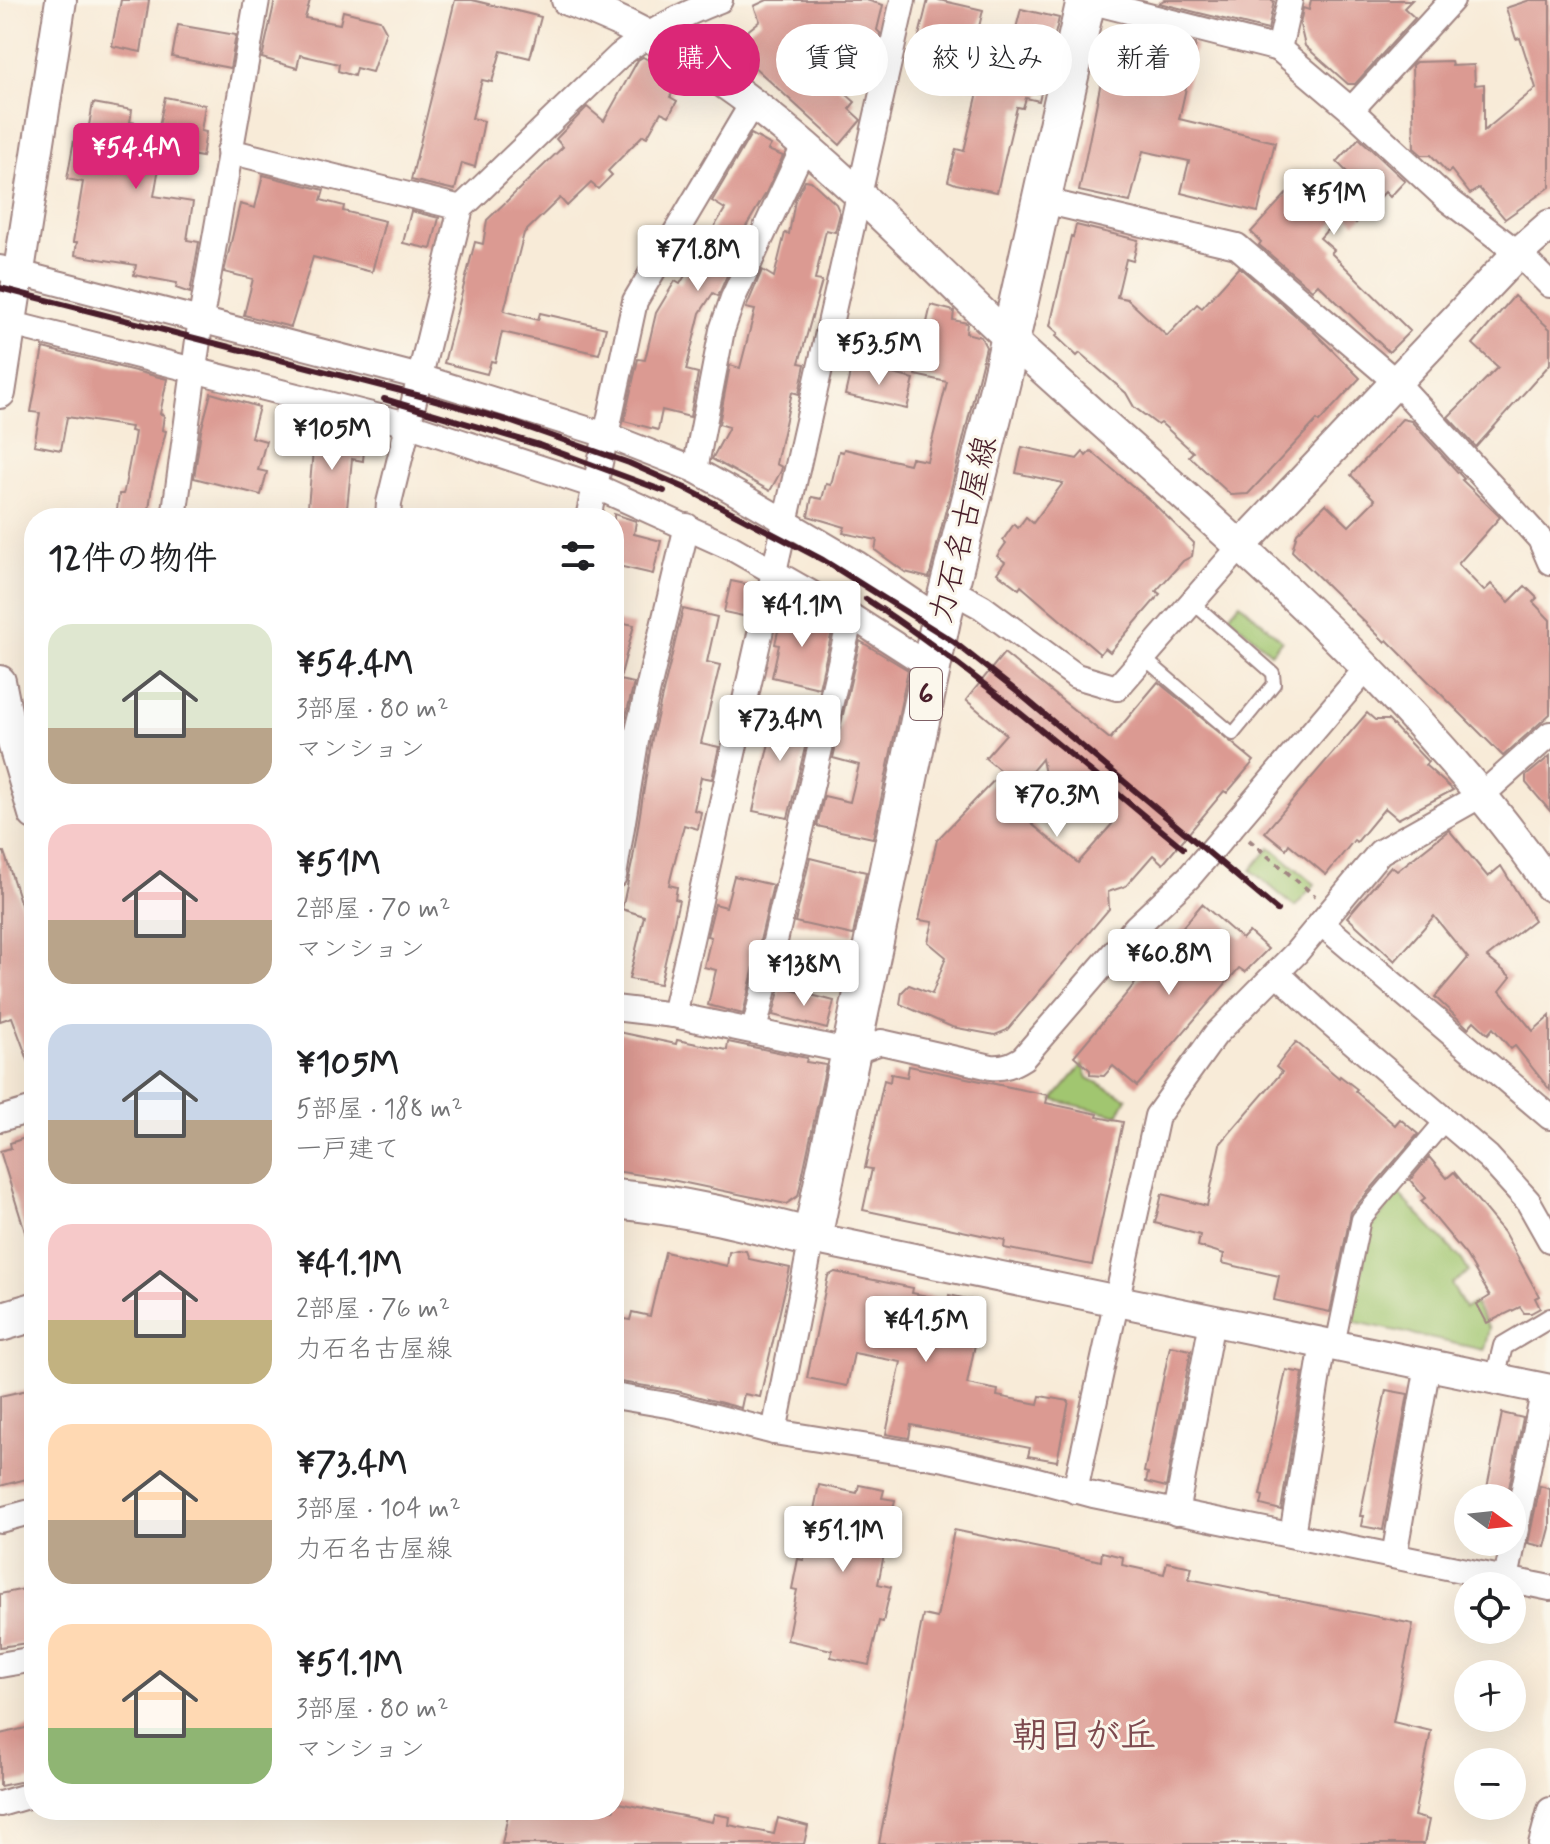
<!DOCTYPE html>
<html lang="ja">
<meta charset="utf-8">
<style>
body{margin:0;font-family:Mynerve,"Klee One",sans-serif;background:#f6f6f6;color:#202124;height:100vh;display:flex;flex-direction:column;font-size:30px;white-space:nowrap}
*{box-sizing:border-box;margin:0}
p{font-size:26px;color:#757577}
.icon{flex:none;width:44px;height:44px;fill:none;stroke:currentColor;stroke-width:2;stroke-linecap:round;stroke-linejoin:round}
.map{position:relative;flex:1;overflow:hidden}
.drawer{position:absolute;left:24px;top:508px;width:600px;height:1312px;display:flex;flex-direction:column;background:#fff;border-radius:32px;box-shadow:0 8px 32px #0002}
.drawer>*{flex:none}
.top-card{position:absolute;left:648px;top:24px;width:760px;height:72px;display:flex;gap:16px}
.needle{width:52px;rotate:105deg}
.buttons{position:absolute;left:1454px;top:1484px;display:grid;gap:16px}
.buttons a{display:grid;place-items:center;width:72px;height:72px;border-radius:50%;background:#fff;box-shadow:0 8px 32px #0002;font-size:40px}
.price{position:absolute;translate:-50% -68px;padding:0 18px;border-radius:8px;background:#fff;color:#222;font-size:26px;line-height:52px;filter:drop-shadow(0 2px 4px #0008)}
.price::after{content:'';position:absolute;left:50%;top:48px;width:24px;height:18px;margin-left:-12px;background:inherit;clip-path:polygon(0 0,100% 0,50% 100%)}
.price.active{background:#db2777;color:#fff}
ul{padding:0;list-style:none}
li{display:flex;align-items:center;gap:24px;height:200px;padding:0 24px}
li span{display:grid;place-items:center;flex:none;width:224px;height:160px;border-radius:24px;color:#555}
li>.icon{margin-inline-start:auto}
span .icon{width:96px;height:96px;fill:#fffc;stroke-width:1}
li b{font-size:34px}
h2{display:flex;justify-content:space-between;align-items:center;height:96px;padding:0 24px;font-size:34px}
.pill{padding:0 28px;border-radius:36px;background:#fff;box-shadow:0 8px 32px #0002;font-size:28px;line-height:72px}
.pill.active{background:#db2777;color:#fff}
.map>svg:first-child{display:block}
.green{fill:#a1c670;stroke:#76724e;stroke-width:2}
.building{fill:#db9a92;fill-rule:evenodd}
.lines{fill:none;stroke-linecap:round;stroke-linejoin:round}
.service-casing{stroke:#a18582;stroke-width:16}
.pedestrian-casing{stroke:#a18582;stroke-width:22}
.minor-casing{stroke:#a18582;stroke-width:28}
.tertiary-casing{stroke:#a18582;stroke-width:34}
.primary-casing{stroke:#a18582;stroke-width:42}
.path{stroke:#a18582;stroke-width:4;stroke-dasharray:6 6;stroke-linecap:butt}
.service{stroke:#fff;stroke-width:12}
.pedestrian{stroke:#fff;stroke-width:18}
.minor{stroke:#fff;stroke-width:24}
.tertiary{stroke:#fff;stroke-width:30}
.primary{stroke:#fff;stroke-width:38}
.rail{stroke:#4a1f2b;stroke-width:6}
.labels{text-anchor:middle;dominant-baseline:central;stroke-width:6;stroke-linejoin:round;paint-order:stroke}
.shield{fill:#fbf7ec;stroke:#7f6065;stroke-width:2}
.shield-label{font-size:30px;font-weight:bold;fill:#4a1f2b}
.street-label{font-size:32px;fill:#4a1f2b;stroke:#fbf7ec}
.quarter-label{font-size:36px;font-weight:bold;fill:#7d4a4f;stroke:#fbf7ec}
</style>
<div class="map">
<svg width="1550" height="1844" viewBox="0 0 1550 1844">
<rect width="100%" height="100%" fill="#fbf7ec"/>
<filter id="ink" filterUnits="userSpaceOnUse"><feTurbulence type="fractalNoise" baseFrequency=".0125" numOctaves="2"/><feDisplacementMap in="SourceGraphic" scale="16" xChannelSelector="R" yChannelSelector="G"/><feConvolveMatrix kernelMatrix="1 2 1 2 8 2 1 2 1" color-interpolation-filters="sRGB"/></filter>
<filter id="wash" filterUnits="userSpaceOnUse"><feTurbulence type="fractalNoise" baseFrequency=".006" numOctaves="4" result="noise"/><feDisplacementMap in="SourceGraphic" scale="32" xChannelSelector="R" yChannelSelector="G"/><feGaussianBlur stdDeviation="1.8" result="paint"/><feColorMatrix in="noise" values="0 0 0 0 0 0 0 0 0 0 0 0 0 0 0 0 0 1.4 0 .05"/><feComposite in="paint" operator="in"/></filter>
<g filter="url(#wash)">
<rect width="100%" height="100%" fill="#f8ebd8"/>
<g class="green">
<polygon points="1240,603 1282,640 1271,653 1229,616"/>
<polygon points="1270,847 1315,884 1295,907 1251,870"/>
<polygon points="1083,1064 1088,1078 1127,1098 1118,1115 1053,1100"/>
<polygon points="1399,1194 1462,1260 1469,1272 1451,1284 1465,1308 1474,1303 1489,1329 1484,1350 1351,1321 1371,1227"/>
</g>
<g id="blocks">
<g class="building">
<polygon points="121,0 149,0 141,52 112,46"/>
<polygon points="275,0 310,0 305,18 340,24 343,11 380,20 386,31 372,72 356,68 354,76 338,71 339,64 300,55 297,68 262,58"/>
<polygon points="455,0 472,0 541,17 530,58 501,51 492,82 482,80 472,118 484,121 475,167 462,163 455,190 411,180"/>
<polygon points="767,0 866,0 883,5 877,30 880,33 879,40 871,48 868,64 853,60 835,81 839,85 837,86 855,102 849,109 861,120 840,145 751,64 743,71 725,49 760,21 754,6"/>
<polygon points="928,0 939,0 983,10 969,69 914,56"/>
<polygon points="1164,0 1272,0 1274,1 1268,30 1159,3"/>
<polygon points="1311,0 1412,0 1404,8 1415,18 1355,84 1348,84 1305,46 1300,25 1303,8 1309,10"/>
<polygon points="1530,0 1550,0 1550,187 1505,219 1479,188 1470,194 1451,170 1448,173 1431,155 1422,155 1414,148 1412,65 1416,62 1451,61 1452,66 1474,65 1475,85 1484,84 1484,131 1536,88 1520,38 1516,39 1506,8"/>
<polygon points="1021,9 1059,18 1039,101 1026,98 1023,108 1017,107 997,192 956,184 948,181 956,149 964,151 979,88 971,87 977,56 1007,63"/>
<polygon points="178,25 236,35 230,68 172,57"/>
<polygon points="1122,25 1196,44 1179,119 1275,142 1258,212 1181,193 1189,161 1143,151 1130,202 1079,191 1111,32"/>
<polygon points="643,57 677,76 673,83 677,85 670,97 677,101 669,116 661,112 647,137 643,135 608,171 612,175 598,189 591,183 567,206 560,198 524,233 504,311 538,320 540,313 606,328 599,354 502,332 495,362 491,361 487,374 444,363 475,242 483,244 487,220 563,147 556,139 587,107 604,121 638,60"/>
<polygon points="165,97 205,105 201,131 206,132 202,157 162,150 154,196 193,202 187,240 199,242 190,293 176,288 177,283 134,275 136,265 75,255 77,242 73,242 83,182 67,179 75,134 87,137 93,103 132,110 130,122 159,126"/>
<polygon points="751,134 771,145 768,150 783,156 766,193 732,250 736,255 718,296 713,293 700,313 686,370 698,373 690,417 662,410 658,430 624,421 638,359 645,360 656,313 675,281 680,284 725,209 712,201"/>
<polygon points="1359,138 1405,181 1390,197 1385,192 1356,223 1344,211 1320,238 1334,250 1331,253 1410,331 1389,352 1318,284 1312,290 1259,245 1261,242 1251,232 1302,177 1323,197 1347,172 1337,162"/>
<polygon points="263,175 324,190 321,200 344,206 343,211 385,221 372,272 313,257 291,327 244,315 253,279 224,272 240,204 255,208"/>
<polygon points="805,180 811,181 836,204 840,213 835,232 826,230 815,280 822,281 799,363 805,364 799,394 792,392 776,464 782,467 781,471 770,491 712,459 729,427 719,424 730,365 740,368 755,310 746,308 762,270 774,277 785,233 789,234 795,200"/>
<polygon points="411,211 439,218 431,249 403,243"/>
<polygon points="1076,225 1138,240 1133,261 1126,259 1117,297 1127,299 1167,336 1197,304 1202,308 1239,267 1311,329 1360,378 1319,422 1317,420 1248,494 1231,495 1189,456 1193,452 1161,423 1158,425 1134,407 1126,393 1080,353 1077,356 1056,336 1058,333 1050,326 1071,236 1073,237"/>
<polygon points="1514,296 1550,329 1550,364 1476,447 1448,417 1498,367 1473,344"/>
<polygon points="931,305 954,311 953,320 967,323 966,333 981,337 986,347 929,578 905,572 875,550 877,540 843,533 845,527 808,516 812,497 822,499 826,484 831,485 839,451 843,452 844,449 909,464 911,458 927,461 947,382 915,375"/>
<polygon points="43,348 167,379 160,414 164,415 162,430 166,431 152,486 148,518 116,518 119,494 123,494 124,491 133,444 135,432 130,431 131,427 67,417 61,450 34,445 40,413 31,412"/>
<polygon points="852,364 914,379 907,409 845,395"/>
<polygon points="211,393 259,407 251,437 266,441 258,470 267,472 261,495 194,478 201,431"/>
<polygon points="1402,419 1411,421 1464,479 1462,480 1500,517 1458,564 1484,591 1491,584 1509,602 1525,586 1537,598 1533,602 1550,620 1550,714 1503,756 1387,640 1385,642 1292,551 1297,533 1326,504 1349,526 1375,500 1351,475"/>
<polygon points="315,428 355,431 354,437 365,438 363,461 352,459 346,518 307,518"/>
<polygon points="1022,447 1077,459 1083,452 1086,456 1091,451 1153,503 1194,543 1192,556 1183,561 1156,591 1160,594 1110,652 1105,648 1100,654 1021,586 1019,589 997,573 1005,562 997,556 1006,543 1003,540 1014,524 1018,528 1026,517 1033,523 1063,483 1016,473"/>
<polygon points="614,514 636,521 634,534 661,541 653,574 614,565"/>
<polygon points="731,581 755,586 748,617 724,612"/>
<polygon points="683,609 717,617 707,662 720,665 701,743 719,747 712,779 701,777 694,810 701,812 698,829 684,825 676,856 669,885 677,887 675,899 679,900 660,984 629,979 644,916 622,909 633,858 652,738"/>
<polygon points="783,610 834,623 819,688 772,677 779,645 775,644"/>
<polygon points="614,621 634,625 620,678 614,677"/>
<polygon points="860,641 908,670 873,838 817,826 824,796 850,802 859,765 833,758"/>
<path d="M1004 653 1110 739 1158 682 1254 761 1227 793 1224 791 1163 864 1153 855 1126 886 1108 892 1109 909 1007 1030 995 1035 952 1027 900 1004 902 992 909 985 932 994 946 957 928 942 933 922 919 920 937 840 1002 772 985 758 1006 734 966 700ZM1042 759 1053 813 1072 812 1083 798 1113 823 1078 863 1006 802Z"/>
<polygon points="614,679 634,683 625,720 614,716"/>
<polygon points="761,712 811,723 788,818 753,811 769,743 755,740"/>
<polygon points="1367,713 1375,720 1388,720 1428,762 1425,765 1453,790 1398,819 1385,808 1357,842 1354,840 1326,875 1289,844 1286,849 1265,832"/>
<polygon points="1550,756 1550,811 1526,783 1526,776"/>
<polygon points="1449,830 1488,877 1501,866 1534,920 1487,957 1511,977 1500,991 1533,1031 1550,1016 1550,1090 1515,1046 1511,1049 1493,1028 1488,1034 1474,1021 1468,1028 1435,997 1468,958 1434,916 1395,961 1347,917 1391,866 1397,871"/>
<polygon points="0,852 4,852 34,945 32,1071 12,1017 0,1021"/>
<polygon points="810,858 866,872 853,935 795,922"/>
<polygon points="734,876 773,885 743,1014 708,1005 716,970 704,967 711,937 707,936 715,904 726,907"/>
<polygon points="1202,904 1242,939 1249,932 1268,949 1245,972 1239,968 1137,1086 1113,1066 1104,1076 1090,1075 1090,1070 1074,1056"/>
<polygon points="780,987 834,1001 827,1029 773,1015"/>
<polygon points="614,1031 676,1044 677,1040 727,1050 728,1042 807,1058 806,1062 826,1065 798,1196 786,1204 662,1178 614,1171"/>
<polygon points="1296,1042 1339,1078 1340,1076 1357,1089 1355,1091 1395,1125 1400,1119 1418,1134 1351,1212 1330,1312 1274,1300 1279,1276 1222,1263 1224,1254 1198,1246 1200,1235 1155,1223 1162,1194 1207,1206 1220,1144 1282,1072 1276,1067"/>
<polygon points="909,1066 1048,1095 1046,1103 1098,1114 1097,1117 1123,1122 1092,1265 1004,1248 1005,1240 863,1210 872,1169 865,1168 884,1080 890,1082 891,1074 907,1077"/>
<polygon points="34,1135 34,1247 30,1248 0,1151 11,1148 10,1143"/>
<polygon points="1429,1157 1447,1178 1454,1172 1504,1232 1539,1296 1535,1298 1540,1308 1531,1313 1524,1313 1520,1307 1487,1323 1477,1304 1490,1296 1466,1255 1421,1201 1425,1198 1410,1180"/>
<polygon points="737,1250 746,1251 749,1259 790,1268 760,1397 744,1394 741,1408 677,1391 614,1381 614,1317 630,1320 632,1312 650,1316 665,1252 727,1266 729,1252"/>
<polygon points="835,1272 913,1288 912,1293 948,1300 949,1295 972,1300 969,1318 980,1320 967,1384 998,1390 997,1396 1038,1404 1040,1396 1069,1401 1057,1461 1028,1456 1030,1448 911,1425 909,1438 886,1434 901,1362 854,1353 847,1386 807,1378 828,1276"/>
<polygon points="1170,1346 1191,1350 1166,1487 1146,1482 1148,1473 1144,1472"/>
<polygon points="1286,1370 1303,1373 1281,1510 1261,1505 1263,1496 1260,1495"/>
<polygon points="32,1389 34,1477 0,1486 0,1396"/>
<polygon points="1386,1390 1408,1394 1383,1530 1361,1526 1363,1516 1360,1516"/>
<polygon points="1502,1413 1523,1418 1507,1498 1485,1498"/>
<polygon points="819,1485 857,1493 859,1485 884,1490 882,1498 895,1500 878,1584 891,1587 883,1622 879,1621 869,1665 831,1657 832,1650 787,1640 797,1590 792,1589 798,1559 804,1560"/>
<polygon points="1540,1486 1550,1489 1550,1528 1545,1547 1528,1543"/>
<polygon points="954,1530 1101,1561 1102,1552 1123,1557 1122,1565 1164,1574 1167,1562 1192,1567 1189,1579 1413,1624 1393,1722 1431,1731 1414,1816 1429,1820 1424,1844 879,1844 923,1615 937,1618"/>
<polygon points="34,1587 34,1642 0,1647 0,1594"/>
<polygon points="34,1726 34,1779 0,1786 0,1734"/>
<polygon points="614,1802 712,1822 714,1814 730,1817 729,1825 774,1834 778,1818 808,1826 804,1844 502,1844 509,1810 614,1810"/>
</g>
</g>
</g>
<g filter="url(#ink)">
<use href="#blocks" fill-opacity="0" stroke="#a18582" stroke-width="2"/>
<g class="lines">
<g class="service-casing">
<polyline id="service" points="1144,658 1233,734 1274,684 1273,673 1192,602"/>
</g>
<g class="pedestrian-casing">
<g id="pedestrian">
<polyline points="1335,1345 1361,1219 1446,1119"/>
<polyline points="1495,1378 1503,1346 1550,1318"/>
</g>
</g>
<g class="minor-casing">
<g id="minor">
<polyline points="1085,0 1279,49 1351,110 1447,199 1518,253 1550,285"/>
<polyline points="1279,49 1290,0"/>
<polyline points="1351,110 1452,0"/>
<polyline points="229,151 461,208"/>
<polyline points="1040,200 1237,246 1396,382 1540,539 1550,562"/>
<polyline points="0,268 420,377 606,435 695,470 752,502 856,563 941,620"/>
<polyline points="0,321 407,424 595,486 732,548 851,616 932,668"/>
<polyline points="695,470 722,330 733,298 804,146"/>
<polyline points="174,518 201,318 257,0"/>
<path d="M388 518 389 503 461 208 619 56C652 30 681 15 720 0"/>
<polyline points="588,518 635,301 753,102"/>
<polyline points="949,589 982,607 1076,676 1117,688 1241,546"/>
<polyline points="614,876 637,735 687,526"/>
<polyline points="1321,923 1550,1117"/>
<polyline points="1277,973 1326,1019 1488,1157 1528,1201 1550,1240"/>
<path d="M614 1008 674 1015 853 1052 881 1042 991 1067C1004 1068 1012 1065 1023 1058L1136 927 1189 877 1367 668"/>
<polyline points="674,1015 903,0"/>
<polyline points="754,1031 851,616"/>
<polyline points="0,1119 34,1109"/>
<polyline points="614,1396 673,1406 774,1432 945,1459 1026,1477 1093,1495 1550,1588"/>
<polyline points="774,1432 812,1238"/>
<polyline points="1075,1491 1157,1116 1215,1035 1296,953 1380,852 1483,794 1550,734"/>
<polyline points="1176,1513 1212,1321"/>
<polyline points="0,1520 34,1511"/>
<polyline points="1292,1535 1323,1343"/>
<polyline points="1394,1556 1428,1365"/>
<polyline points="1506,1579 1544,1388"/>
<polyline points="0,1665 34,1659"/>
<polyline points="0,1804 34,1794"/>
<polyline points="1541,1844 1550,1810"/>
</g>
</g>
<g class="tertiary-casing">
<g id="tertiary">
<path d="M567 0C747 63 874 213 1010 339 1198 512 1403 674 1550 886"/>
<polyline points="0,393 61,0"/>
<polyline points="1241,546 1518,253 1550,225"/>
<polyline points="0,681 11,736 34,814"/>
<polyline points="812,1238 1550,1390"/>
</g>
</g>
<g class="primary-casing">
<g id="primary">
<path d="M614 1199C682 1205 746 1221 812 1238L941 620 1001 381 1086 0"/>
<polyline points="0,1322 34,1312"/>
</g>
</g>
<polyline class="path" points="1249,840 1315,896"/>
<use href="#service" class="service"/>
<use href="#pedestrian" class="pedestrian"/>
<use href="#minor" class="minor"/>
<use href="#tertiary" class="tertiary"/>
<use href="#primary" class="primary"/>
<g class="rail">
<polyline points="0,288 432,399 509,421 629,463 685,488 823,560 954,642 1020,694 1277,910"/>
<polyline points="384,399 539,445 664,491"/>
<path d="M866 599C978 672 1079 763 1183 848"/>
</g>
</g>
</g>
<g class="labels">
<rect class="shield" x="910" y="668" width="32" height="52" rx="6"/>
<g class="shield-label">
<text x="926" y="694">6</text>
</g>
<g class="street-label">
<text transform="translate(964 530) rotate(-76)">力石名古屋線</text>
</g>
<g class="quarter-label">
<text x="1084" y="1737">朝日が丘</text>
</g>
</g>
</svg>
<div class="buttons">
<a><svg class="needle" viewBox="-14 -14 28 28"><path d="M0-13l5 13h-10z" fill="#e53935"/><path d="M0 13l5-13h-10z" fill="#757577"/></svg></a>
<a><svg class="icon" aria-label="locate" viewBox="0 0 24 24"><circle cx="12" cy="12" r="6"/><path d="M12 2v4M12 18v4M2 12h4M18 12h4"/></svg></a>
<a>+</a>
<a>−</a>
</div>
<b class="price active" style="left:136px;top:191px">¥54.4M</b>
<b class="price" style="left:1334px;top:237px">¥51M</b>
<b class="price" style="left:698px;top:293px">¥71.8M</b>
<b class="price" style="left:879px;top:387px">¥53.5M</b>
<b class="price" style="left:332px;top:472px">¥105M</b>
<b class="price" style="left:802px;top:649px">¥41.1M</b>
<b class="price" style="left:780px;top:763px">¥73.4M</b>
<b class="price" style="left:1057px;top:839px">¥70.3M</b>
<b class="price" style="left:1169px;top:997px">¥60.8M</b>
<b class="price" style="left:804px;top:1008px">¥138M</b>
<b class="price" style="left:926px;top:1364px">¥41.5M</b>
<b class="price" style="left:843px;top:1574px">¥51.1M</b>
<div class="top-card">
<a class="pill active">購入</a>
<a class="pill">賃貸</a>
<a class="pill">絞り込み</a>
<a class="pill">新着</a>
</div>
<section class="drawer">
<h2>12件の物件<svg class="icon" aria-label="filters" viewBox="0 0 24 24"><path d="M4 7h16M4 17h16"/><circle cx="9" cy="7" r="2"/><circle cx="15" cy="17" r="2"/></svg></h2>
<ul>
<li><span style="background:linear-gradient(#dfe7d0 65%,#b9a48a 0)"><svg class="icon" aria-label="home" viewBox="0 0 24 24"><path d="M3 11l9-7 9 7M6 9v11h12V9"/></svg></span><div><b>¥54.4M</b><p>3部屋 · 80 m²</p><p>マンション</p></div></li>
<li><span style="background:linear-gradient(#f6c9c9 60%,#b9a48a 0)"><svg class="icon" aria-label="home" viewBox="0 0 24 24"><path d="M3 11l9-7 9 7M6 9v11h12V9"/></svg></span><div><b>¥51M</b><p>2部屋 · 70 m²</p><p>マンション</p></div></li>
<li><span style="background:linear-gradient(#c9d6e8 60%,#b9a48a 0)"><svg class="icon" aria-label="home" viewBox="0 0 24 24"><path d="M3 11l9-7 9 7M6 9v11h12V9"/></svg></span><div><b>¥105M</b><p>5部屋 · 188 m²</p><p>一戸建て</p></div></li>
<li><span style="background:linear-gradient(#f6c9c9 60%,#c2b280 0)"><svg class="icon" aria-label="home" viewBox="0 0 24 24"><path d="M3 11l9-7 9 7M6 9v11h12V9"/></svg></span><div><b>¥41.1M</b><p>2部屋 · 76 m²</p><p>力石名古屋線</p></div></li>
<li><span style="background:linear-gradient(#ffd9b3 60%,#b9a48a 0)"><svg class="icon" aria-label="home" viewBox="0 0 24 24"><path d="M3 11l9-7 9 7M6 9v11h12V9"/></svg></span><div><b>¥73.4M</b><p>3部屋 · 104 m²</p><p>力石名古屋線</p></div></li>
<li><span style="background:linear-gradient(#ffd9b3 65%,#8fb573 0)"><svg class="icon" aria-label="home" viewBox="0 0 24 24"><path d="M3 11l9-7 9 7M6 9v11h12V9"/></svg></span><div><b>¥51.1M</b><p>3部屋 · 80 m²</p><p>マンション</p></div></li>
</ul>
</section>
</div>
